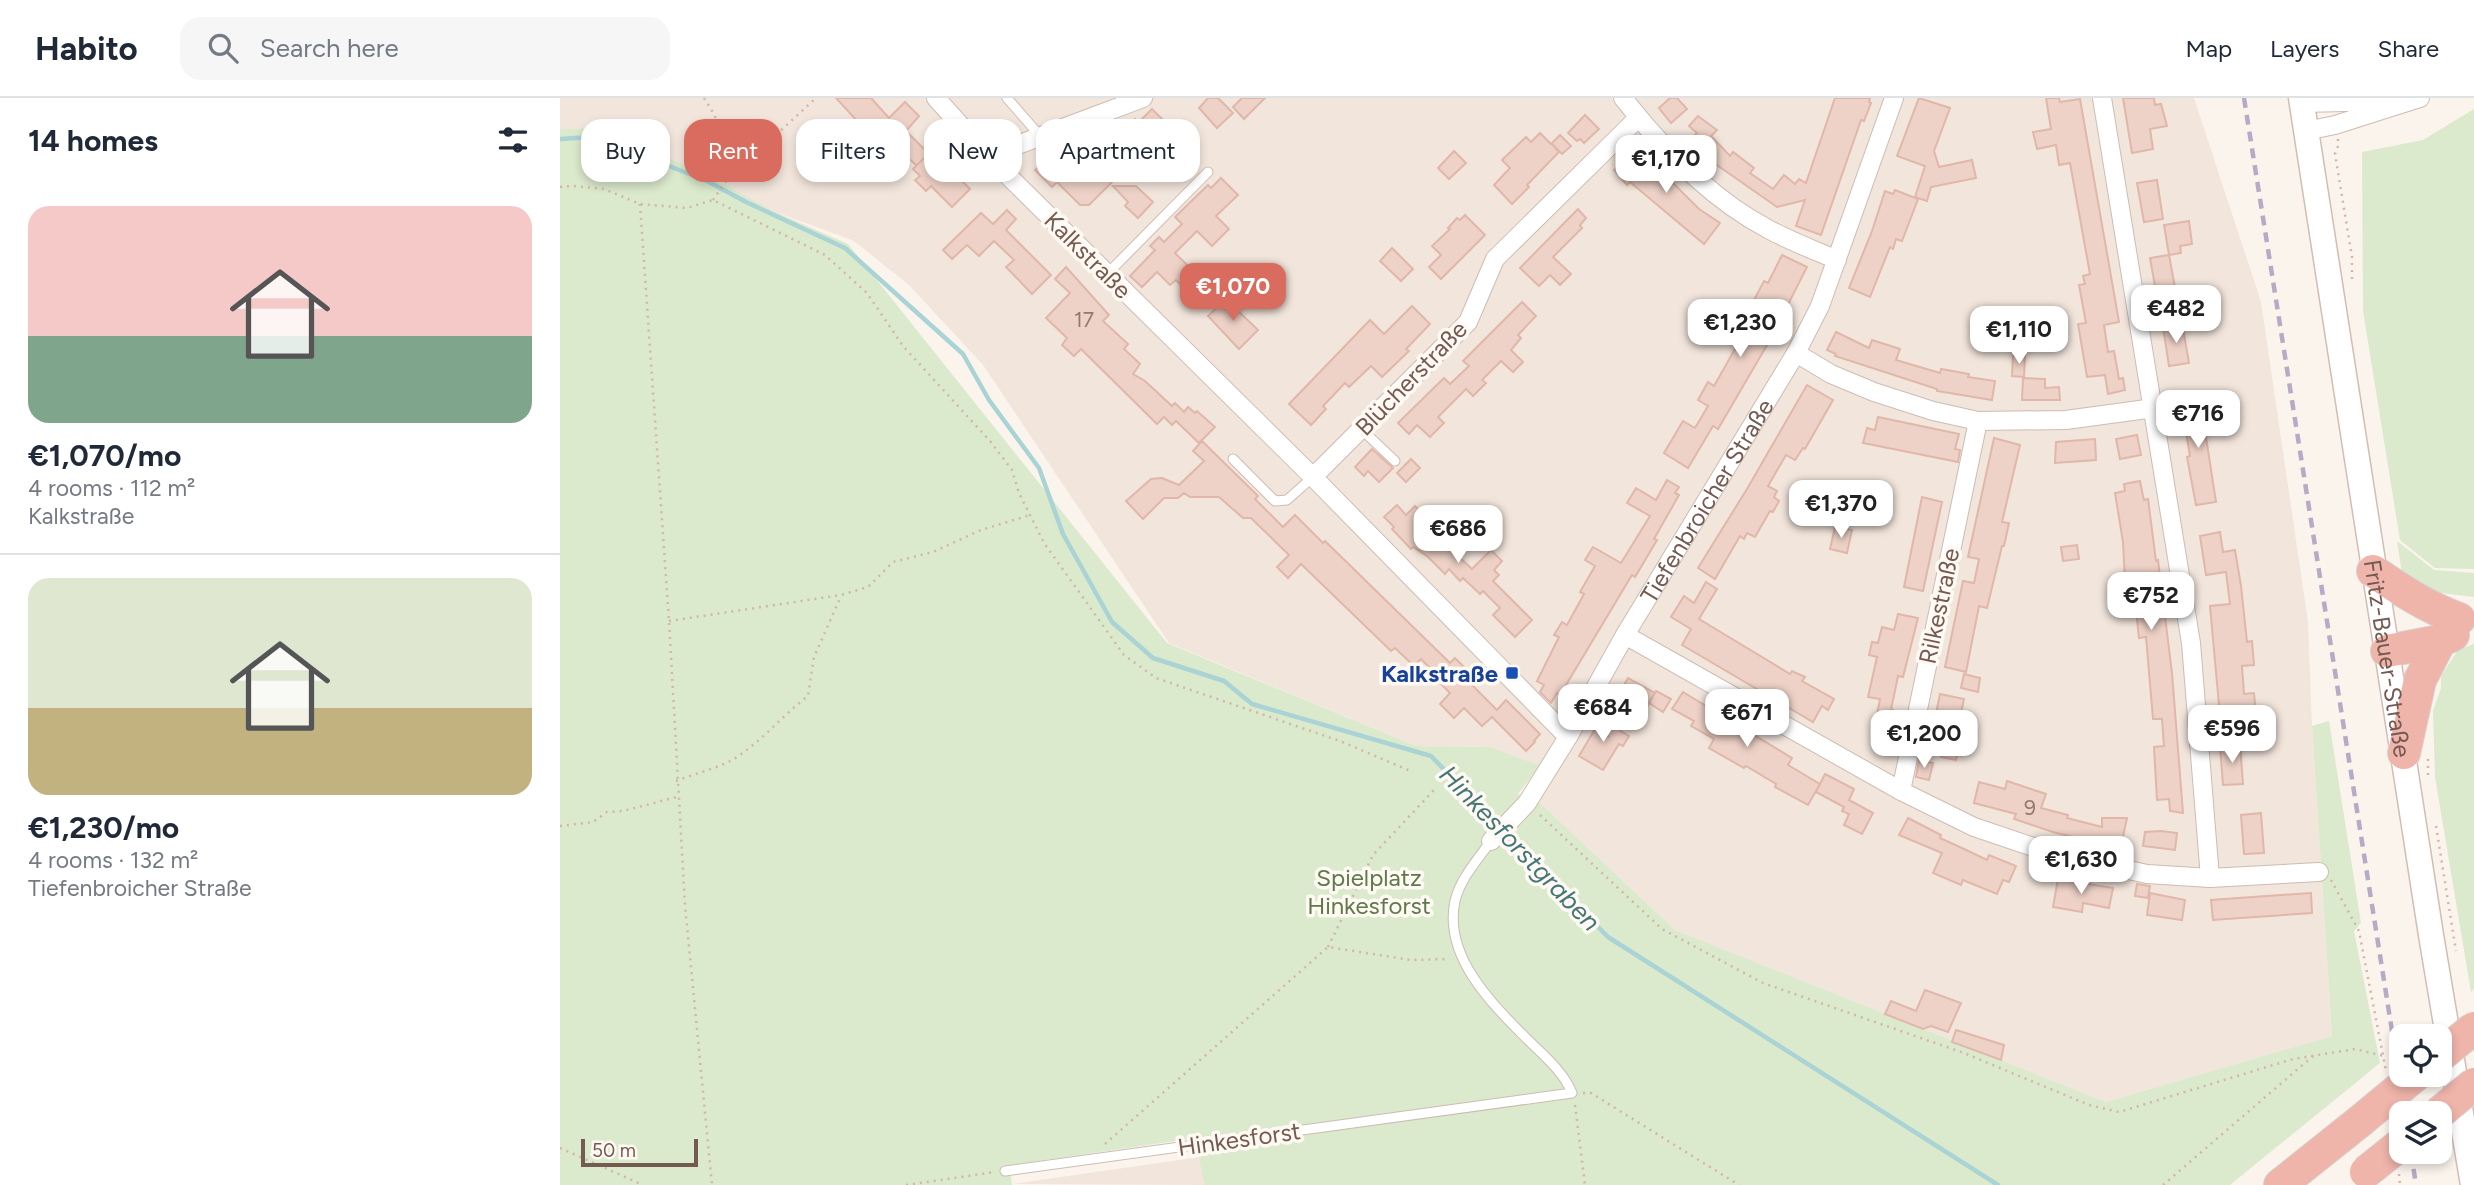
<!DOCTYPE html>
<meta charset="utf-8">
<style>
body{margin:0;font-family:Figtree,sans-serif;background:#f6f6f7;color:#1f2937;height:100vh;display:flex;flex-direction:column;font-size:26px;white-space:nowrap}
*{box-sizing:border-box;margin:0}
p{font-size:23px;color:#747a83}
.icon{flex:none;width:38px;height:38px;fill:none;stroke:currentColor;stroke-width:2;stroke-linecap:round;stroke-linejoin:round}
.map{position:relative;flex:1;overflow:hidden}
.side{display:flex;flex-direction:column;background:#fff;width:560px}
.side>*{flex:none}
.banner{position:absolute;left:21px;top:21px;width:665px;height:63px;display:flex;gap:14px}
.fabs{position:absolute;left:1829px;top:926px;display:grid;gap:14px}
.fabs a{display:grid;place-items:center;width:63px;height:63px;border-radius:14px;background:#fff;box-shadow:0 4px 10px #0003;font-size:35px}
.scale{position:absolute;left:21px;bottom:18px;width:117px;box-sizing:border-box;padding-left:7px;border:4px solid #755a51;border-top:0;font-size:19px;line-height:24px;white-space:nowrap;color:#755a51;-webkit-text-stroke:5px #fef9f3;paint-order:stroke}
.price{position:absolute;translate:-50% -60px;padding:0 16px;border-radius:14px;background:#fff;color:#222;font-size:23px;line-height:46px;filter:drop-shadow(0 2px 4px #0008)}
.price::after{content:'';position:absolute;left:50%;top:42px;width:21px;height:16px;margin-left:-10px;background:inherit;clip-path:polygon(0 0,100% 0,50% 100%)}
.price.current{background:#d96c5e;color:#fff}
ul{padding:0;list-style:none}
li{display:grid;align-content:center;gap:14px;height:371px;padding:0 28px}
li+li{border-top:2px solid #e0e1e3}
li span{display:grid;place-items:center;height:217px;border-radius:21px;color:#555}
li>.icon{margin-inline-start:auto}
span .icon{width:126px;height:126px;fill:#fffc;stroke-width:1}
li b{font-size:30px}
h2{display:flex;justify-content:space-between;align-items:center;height:84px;padding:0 28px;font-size:30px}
.chip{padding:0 24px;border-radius:21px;background:#fff;box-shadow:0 4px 10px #0003;font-size:24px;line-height:63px}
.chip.current{background:#d96c5e;color:#fff}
header{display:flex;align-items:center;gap:42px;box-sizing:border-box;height:98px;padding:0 35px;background:#fff;border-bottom:2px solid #e0e1e3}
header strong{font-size:33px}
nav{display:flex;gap:38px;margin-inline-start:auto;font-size:24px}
.search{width:490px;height:63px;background:#f6f6f7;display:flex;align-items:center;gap:18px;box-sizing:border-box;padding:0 24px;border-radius:21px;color:#747a83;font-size:26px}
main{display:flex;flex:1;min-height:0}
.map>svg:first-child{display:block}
.residential{fill:#f2e5dc}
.green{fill:#dbe9cc}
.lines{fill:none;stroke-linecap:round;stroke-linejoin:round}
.stream{stroke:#a9d3d5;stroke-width:4.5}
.building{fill:#eed2c7;stroke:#e0b7a9;stroke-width:2}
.lane-casing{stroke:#cdbcb3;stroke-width:11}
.street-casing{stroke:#cdbcb3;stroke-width:20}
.secondary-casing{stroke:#d2bdb3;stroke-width:27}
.highway-casing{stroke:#d8d1ce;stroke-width:34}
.path{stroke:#d4b5a9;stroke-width:2.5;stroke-dasharray:2 5;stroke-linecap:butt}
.lane{stroke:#fff;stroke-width:9}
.street{stroke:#fff;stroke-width:18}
.secondary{stroke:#fff;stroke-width:24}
.highway{stroke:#efb4aa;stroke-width:32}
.rail{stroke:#b6abc6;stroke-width:4.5;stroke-dasharray:10 7;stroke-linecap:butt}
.highway-bridge-casing{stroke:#d8d1ce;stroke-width:34;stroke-linecap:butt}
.highway-bridge{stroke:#efb4aa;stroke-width:32}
.transit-dot{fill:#1a4fb4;stroke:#fef9f3;stroke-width:2.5}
.labels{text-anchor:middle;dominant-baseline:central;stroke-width:7;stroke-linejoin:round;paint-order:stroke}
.number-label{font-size:21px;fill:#93786e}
.street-label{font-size:24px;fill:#755a51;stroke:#fef9f3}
.transit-label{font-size:24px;font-weight:bold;fill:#164399;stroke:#fef9f3;text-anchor:end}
.park-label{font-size:24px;fill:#5e7a4a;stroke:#fef9f3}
.water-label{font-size:26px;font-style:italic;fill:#457678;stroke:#fef9f3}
</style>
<header>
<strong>Habito</strong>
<div class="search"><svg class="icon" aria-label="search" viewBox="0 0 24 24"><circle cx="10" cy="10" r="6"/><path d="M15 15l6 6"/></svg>Search here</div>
<nav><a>Map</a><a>Layers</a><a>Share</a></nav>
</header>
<main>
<section class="side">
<h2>14 homes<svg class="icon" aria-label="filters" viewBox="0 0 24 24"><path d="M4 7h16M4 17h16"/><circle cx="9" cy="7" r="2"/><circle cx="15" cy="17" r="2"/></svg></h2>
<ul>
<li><span style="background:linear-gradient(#f6c9c9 60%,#7fa58c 0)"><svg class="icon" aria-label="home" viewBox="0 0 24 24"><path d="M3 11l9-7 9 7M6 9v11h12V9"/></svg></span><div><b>€1,070/mo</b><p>4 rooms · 112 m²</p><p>Kalkstraße</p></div></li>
<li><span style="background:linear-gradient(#dfe7d0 60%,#c2b280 0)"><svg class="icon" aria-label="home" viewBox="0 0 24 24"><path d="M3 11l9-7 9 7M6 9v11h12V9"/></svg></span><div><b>€1,230/mo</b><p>4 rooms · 132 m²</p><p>Tiefenbroicher Straße</p></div></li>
</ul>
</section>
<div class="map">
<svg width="1914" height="1087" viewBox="0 0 1914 1087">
<rect width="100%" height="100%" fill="#fbf4ed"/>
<g class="residential">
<polygon points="0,0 1634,0 1701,204 1748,524 1752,628 1772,938 1546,1004 1115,832 979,704 996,675 930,649 856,648 609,545 423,267 349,187 294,143 213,113 143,74 113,62 58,29 0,31"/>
<polygon points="640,1059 644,1087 452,1086"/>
</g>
<g class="green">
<polygon points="1914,11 1914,471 1875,470 1840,442 1803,213 1802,54 1863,42"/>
<polygon points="58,29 113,62 143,74 213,113 288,146 607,545 856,648 930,649 980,668 958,696 979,704 1115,832 1546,1004 1772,938 1752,628 1769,623 1801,825 1794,833 1820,965 1670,1087 644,1087 636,1040 450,1067 452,1087 0,1087 0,31"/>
<polygon points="1837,443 1874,472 1914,475 1914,499 1873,494 1842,475"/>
<polygon points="1914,546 1914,891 1911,894 1875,679 1873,613 1881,590 1881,578 1898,552"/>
</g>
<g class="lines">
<g class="stream">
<polyline points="0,41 32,39 69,39 104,66 147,83 186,104 285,150 403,256 429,302 479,370 503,436 552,524 593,560 664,583 692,606 871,658 939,728"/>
<polyline points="946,735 1048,839 1438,1087"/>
</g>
</g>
<g class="building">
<polygon points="276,0 311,0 329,20 345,4 359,18 346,33 369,56 357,68 314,28 305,36 297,27 299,25"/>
<polygon points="648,0 658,0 673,15 657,30 639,10"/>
<polygon points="682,0 705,0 684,21 673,9"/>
<polygon points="1110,0 1117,0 1127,11 1111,25 1099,10"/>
<polygon points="1275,0 1310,0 1309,4 1311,5 1304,23 1301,22 1261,137 1236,128 1245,102 1217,109 1154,65 1130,42 1137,35 1129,28 1138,18 1157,32 1151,38 1170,58 1173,54 1194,70 1190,75 1213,91 1224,77 1235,86 1239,81 1246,85"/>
<polygon points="1359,0 1390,10 1374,53 1379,69 1412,62 1416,80 1371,89 1367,103 1355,99 1365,68 1337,58"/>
<polygon points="1486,0 1499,0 1500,4 1520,1 1559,224 1544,227 1548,254 1554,253 1559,281 1563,280 1565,292 1548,296 1545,277 1527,279 1518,226 1526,225 1519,187 1525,186 1523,178 1530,176 1510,65 1499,67 1496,47 1477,51 1473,34 1491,31"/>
<polygon points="1563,0 1594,0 1595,7 1601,6 1607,28 1590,31 1593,51 1572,55"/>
<polygon points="592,11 607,26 592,40 587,34 576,45 563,33 575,21 578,25"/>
<polygon points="1025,17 1039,31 1024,45 1020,41 1017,43 1008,35"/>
<polygon points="562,24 563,56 553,56 542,45"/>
<polygon points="980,35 991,46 1000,37 1011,48 1002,56 992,46 999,54 967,87 969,89 952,106 934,87 950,70 942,62 966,39 971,44"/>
<polygon points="1078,50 1139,111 1160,125 1144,146 1070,84 1067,87 1054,72"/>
<polygon points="511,51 533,72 541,64 557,79 529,107 520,107 497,84 492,89 475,72 496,54 503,60"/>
<polygon points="894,53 906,65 889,81 878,70"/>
<polygon points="364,60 382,75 388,69 410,91 392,109 371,88 366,93 355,82 360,78 353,71"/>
<polygon points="661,80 678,97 656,118 669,131 652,148 637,133 615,155 636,176 623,189 616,182 610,187 597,174 582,189 570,178 595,152 590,148 599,139 604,144 622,126 615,119 648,87 651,90"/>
<polygon points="1597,82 1603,121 1584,124 1577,85"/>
<polygon points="553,88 576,88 593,104 578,120 565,108 568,104"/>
<polygon points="1335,92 1358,101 1342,143 1336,141 1333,151 1330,149 1310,199 1289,190 1312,133 1325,93 1333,96"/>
<polygon points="1018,111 1026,120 1020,127 1022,130 993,159 1011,176 1000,187 990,177 979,188 960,170"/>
<polygon points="447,112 456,121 446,132 491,177 472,196 446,169 454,162 434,143 419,158 407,147 392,161 383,152 421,115 433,126"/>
<polygon points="905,117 925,137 881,181 869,169 881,157 872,148 890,131 888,130 897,120 900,122"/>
<polygon points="1629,123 1632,146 1620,148 1621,155 1609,157 1616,195 1597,199 1590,160 1609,157 1604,127"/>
<polygon points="832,150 853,171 841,183 820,163"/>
<polygon points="1222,157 1247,169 1210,242 1158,331 1153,328 1128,370 1104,355 1123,323 1135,330 1148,308 1138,302 1148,284 1154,288 1188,228 1182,225 1204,183 1208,185"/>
<polygon points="506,169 549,217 543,223 568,246 564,251 580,266 573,276 585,283 612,308 615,305 624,314 628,309 635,315 637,313 655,329 639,345 616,323 612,327 604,319 597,326 521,251 514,258 502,247 507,240 486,220 510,195 495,181"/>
<polygon points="668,199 678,209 676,211 698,232 679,251 648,218"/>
<polygon points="962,204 976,218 958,237 961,240 951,252 963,264 953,274 941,263 922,282 926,285 913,298 906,291 878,319 884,325 870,339 857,327 849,336 838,325 884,280 890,286 909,268 903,263"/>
<polygon points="852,208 870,226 846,251 849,253 822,279 811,268 789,289 785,285 763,308 766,311 751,327 729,306 810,222 824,236"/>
<polygon points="1622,225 1629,265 1609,268 1603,229"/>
<polygon points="1276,234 1309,250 1312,242 1340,251 1336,262 1380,275 1381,271 1409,276 1408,279 1435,283 1432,302 1377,293 1377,291 1275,258 1276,256 1267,252"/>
<polygon points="1453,258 1465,258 1464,279 1452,278"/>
<polygon points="1463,280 1485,281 1485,290 1499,289 1500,302 1462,302"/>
<polygon points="1247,287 1273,302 1245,351 1243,350 1235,362 1226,357 1208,388 1217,393 1214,399 1219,403 1213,414 1210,413 1195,439 1187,435 1184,441 1180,438 1155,481 1138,470 1187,391"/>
<polygon points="1639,294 1656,404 1636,407 1627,359 1630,358 1620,297"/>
<polygon points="1318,319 1399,336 1395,351 1400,352 1398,364 1303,345 1307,330 1315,332"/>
<polygon points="1577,337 1581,357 1560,361 1556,341"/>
<polygon points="1434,340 1460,347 1442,424 1449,425 1444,448 1442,448 1427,510 1419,508 1406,574 1385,569 1403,483 1414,485 1419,461 1408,459"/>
<polygon points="1535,341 1536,362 1495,365 1496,344"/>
<polygon points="642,343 698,398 695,401 723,429 735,417 763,445 765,443 890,565 895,560 907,572 902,577 937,612 946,602 980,636 974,643 975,644 966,653 932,619 922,628 904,610 894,620 880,606 890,595 875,580 878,578 861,561 854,568 835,550 831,553 741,466 728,480 717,469 729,457 691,420 683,420 659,399 630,399 624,395 618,400 604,400 583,421 566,403 591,381 602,380 619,387 644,363 633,353"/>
<polygon points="812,351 833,370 819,384 808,373 804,378 795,369"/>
<polygon points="851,361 860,370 846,384 837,375"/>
<polygon points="1107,382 1119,389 1115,395 1119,397 1094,441 1097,442 1075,479 1072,477 1000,597 997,595 991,605 980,594 984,587 977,583 999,539 994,537 1002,524 1007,527 1024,496 1020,494 1035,468 1025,462 1033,449 1061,465 1090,418 1067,405 1076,390 1096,402"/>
<polygon points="1580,383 1583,398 1584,402 1588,401 1596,463 1598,462 1612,575 1623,715 1610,713 1609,701 1597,702 1594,649 1604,648 1602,621 1593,621 1586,539 1579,540 1575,503 1566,504 1563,444 1555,395 1565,393 1564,386"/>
<polygon points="1362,399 1382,404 1363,493 1344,489"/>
<polygon points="837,407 846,417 855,408 874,428 870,432 912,471 931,452 942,463 934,472 939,477 933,483 972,522 955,539 933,517 940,510 923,493 920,496 903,480 900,483 889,471 885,476 867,458 853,449 851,451 832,431 834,429 824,419"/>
<polygon points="1275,429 1292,432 1287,455 1270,451"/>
<polygon points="1660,434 1663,454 1675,452 1681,488 1687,544 1692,543 1694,567 1682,568 1684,596 1694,595 1696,617 1698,616 1699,629 1692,630 1693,638 1680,639 1678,616 1660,618 1650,508 1670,506 1666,474 1646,477 1640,438"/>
<polygon points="1517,447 1519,461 1503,463 1501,449"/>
<polygon points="1146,484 1157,491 1139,521 1230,576 1232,573 1245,579 1242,583 1274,601 1268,612 1262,608 1253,624 1122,547 1131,531 1111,519 1124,498 1134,505"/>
<polygon points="1338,516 1358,520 1343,579 1338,578 1331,612 1333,612 1332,619 1337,620 1333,637 1314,632 1320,601 1308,599 1317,559 1309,557 1312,544 1318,545 1322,529 1334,532"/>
<polygon points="1404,576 1420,580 1418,594 1401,590"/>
<polygon points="1068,580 1095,595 1083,615 1056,601"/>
<polygon points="1096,593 1111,601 1103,614 1089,605"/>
<polygon points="1123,594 1232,660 1228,667 1260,686 1248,707 1215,689 1216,686 1186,668 1184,670 1149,650 1154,641 1131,628 1134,623 1112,611"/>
<polygon points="1380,596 1404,601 1397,635 1373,630"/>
<polygon points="1036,618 1069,638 1063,648 1059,646 1043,672 1019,658 1035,631 1049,639 1031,626"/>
<polygon points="1384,645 1399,649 1396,662 1381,659"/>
<polygon points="1680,646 1683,686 1663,687 1660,648"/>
<polygon points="1359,662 1373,665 1369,682 1356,679"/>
<polygon points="1265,676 1294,691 1289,702 1313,715 1302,736 1284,727 1289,716 1282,713 1284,709 1256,694"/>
<polygon points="1447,683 1486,696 1481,710 1508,717 1507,720 1542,729 1542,720 1567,720 1562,743 1525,742 1493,734 1454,721 1456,716 1414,705 1419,684 1445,691"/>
<polygon points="1701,715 1704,755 1684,756 1681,717"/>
<polygon points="1348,720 1381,737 1380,740 1404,751 1427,762 1429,757 1456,768 1449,784 1443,782 1437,796 1403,782 1401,787 1373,775 1382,755 1339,737"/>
<polygon points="1601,733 1617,735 1615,752 1583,748 1585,734"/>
<polygon points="1498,781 1553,790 1549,810 1523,805 1522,814 1493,809"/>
<polygon points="1577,786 1590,788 1588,800 1575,798"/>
<polygon points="1590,795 1625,802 1622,822 1587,817"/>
<polygon points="1751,795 1752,815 1653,822 1651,802"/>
<polygon points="1365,892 1401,905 1388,934 1371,928 1363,931 1325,916 1331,903 1356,913"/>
<polygon points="1396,932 1444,947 1441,962 1392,944"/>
</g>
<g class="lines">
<g class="lane-casing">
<g id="lane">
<polyline points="447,0 481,39"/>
<polyline points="547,176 648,74"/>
<polyline points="801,331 835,363"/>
<polyline points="673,361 715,403 727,402 753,379"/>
<path d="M445 1073 1012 995C1003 973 984 958 967 941 932 906 883 858 895 803 900 781 918 761 931 743"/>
</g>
</g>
<g class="street-casing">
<g id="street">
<polyline points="376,0 428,58 753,379 1008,639"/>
<path d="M1063 0C1102 50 1151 101 1208 131 1230 143 1254 152 1277 162"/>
<polyline points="1542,0 1631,545 1650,780"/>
<polyline points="1742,5 1831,3"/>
<polyline points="1746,33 1775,27 1860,0"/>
<polyline points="428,58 583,0"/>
<polyline points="1236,255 1271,276 1314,294 1373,313 1418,323 1506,322 1594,310"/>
<polyline points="753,379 908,224 935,161 1078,20"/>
<polyline points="1065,537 1341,693 1414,729 1491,755 1587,776 1650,780 1759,774"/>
<polyline points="1341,693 1418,323"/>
<path id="s1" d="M931 743 967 705 1008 639 1065 537 1236 255 1260 208 1334 0"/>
</g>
</g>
<g class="secondary-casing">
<g id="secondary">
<path id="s2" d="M1741 0 1871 837 1913 1087"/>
</g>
</g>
<g class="highway-casing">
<g id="highway">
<path d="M1813 473C1842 493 1867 509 1899 521"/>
<polyline points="1827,553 1880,543 1893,537"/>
<polyline points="1844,655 1860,582 1880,543"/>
<polyline points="1720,1087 1799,1024"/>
</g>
</g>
<g class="path">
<path d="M144 0C161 26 170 48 170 80"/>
<polyline points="1778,41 1778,48 1775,56 1792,159 1792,186"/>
<polyline points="0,89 14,88 44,91 80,106 127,110 153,102 265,157 307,195 343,248 430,343 452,372 459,395 484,445 564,557 596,580 780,643 853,674"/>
<polyline points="153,102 166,83 256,0"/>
<polyline points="80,106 109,523 125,807 152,1087"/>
<polyline points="109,523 281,497 308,489 333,464 373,454 421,432 470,417"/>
<polyline points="1868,677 1868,659"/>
<path d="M116 683C136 675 160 670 177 659 204 641 223 617 248 598L254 559 281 498"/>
<polyline points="980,717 1102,831 1203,885 1404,955 1529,1007 1559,1014 1733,961 1795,951 1824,958"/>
<polyline points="0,728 33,724 47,714 63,713 117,699"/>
<polyline points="1876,728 1896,853"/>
<polyline points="1771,782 1799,833 1826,973"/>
<polyline points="768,849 813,757 874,692"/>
<polyline points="1023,995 1031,995 1179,1087"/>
<polyline points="1015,1007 1025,1087"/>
<polyline points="545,1046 768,849 851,862 889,861"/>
<polyline points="0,1050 83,1087"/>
<polyline points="1839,1076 1840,1087"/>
<polyline points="346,1087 435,1074"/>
<polyline points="1603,1087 1753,958"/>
</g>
<use href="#lane" class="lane"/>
<use href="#street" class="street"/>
<use href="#secondary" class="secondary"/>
<use href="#highway" class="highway"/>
<g class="rail">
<polyline points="1684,0 1845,1015"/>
<polyline points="1851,1054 1856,1087"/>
</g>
<g class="highway-bridge-casing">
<g id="highway-bridge">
<polyline points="1880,958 1914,930"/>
<polyline points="1879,1015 1914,986"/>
<polyline points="1799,1024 1857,976"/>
<polyline points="1806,1074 1841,1046"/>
</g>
</g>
<use href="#highway-bridge" class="highway-bridge"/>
</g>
<rect class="transit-dot" x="945" y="568" width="14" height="14" rx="3.5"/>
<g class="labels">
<g class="number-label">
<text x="524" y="221">17</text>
<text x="1470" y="709">9</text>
</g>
<g class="street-label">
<text transform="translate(528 157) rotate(45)">Kalkstraße</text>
<text transform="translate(851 280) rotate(-46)">Blücherstraße</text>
<text stroke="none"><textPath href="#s1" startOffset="404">Tiefenbroicher Straße</textPath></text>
<text transform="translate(1379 508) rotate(-78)">Rilkestraße</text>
<text stroke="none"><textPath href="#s2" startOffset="567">Fritz-Bauer-Straße</textPath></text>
<text transform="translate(679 1041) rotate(-8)">Hinkesforst</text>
</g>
<g class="transit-label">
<text x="938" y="575">Kalkstraße</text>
</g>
<g class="park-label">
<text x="809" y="779">Spielplatz<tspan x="809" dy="28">Hinkesforst</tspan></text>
</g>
<g class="water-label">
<text transform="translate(960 750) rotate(46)">Hinkesforstgraben</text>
</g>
</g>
</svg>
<div class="fabs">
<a><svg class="icon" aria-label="locate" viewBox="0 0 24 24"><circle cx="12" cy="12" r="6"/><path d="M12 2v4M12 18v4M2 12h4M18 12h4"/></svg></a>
<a><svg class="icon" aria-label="layers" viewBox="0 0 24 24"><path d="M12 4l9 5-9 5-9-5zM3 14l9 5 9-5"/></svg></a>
</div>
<div class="scale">50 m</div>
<b class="price" style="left:1106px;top:97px">€1,170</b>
<b class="price current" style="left:673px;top:225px">€1,070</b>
<b class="price" style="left:1616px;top:247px">€482</b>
<b class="price" style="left:1180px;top:261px">€1,230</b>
<b class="price" style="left:1459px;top:268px">€1,110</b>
<b class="price" style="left:1638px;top:352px">€716</b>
<b class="price" style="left:1281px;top:442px">€1,370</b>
<b class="price" style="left:898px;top:467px">€686</b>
<b class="price" style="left:1591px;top:534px">€752</b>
<b class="price" style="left:1043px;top:646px">€684</b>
<b class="price" style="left:1187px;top:651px">€671</b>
<b class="price" style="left:1672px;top:667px">€596</b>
<b class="price" style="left:1364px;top:672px">€1,200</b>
<b class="price" style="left:1521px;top:798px">€1,630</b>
<div class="banner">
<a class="chip">Buy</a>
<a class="chip current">Rent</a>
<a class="chip">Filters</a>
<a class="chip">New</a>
<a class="chip">Apartment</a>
</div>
</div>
</main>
